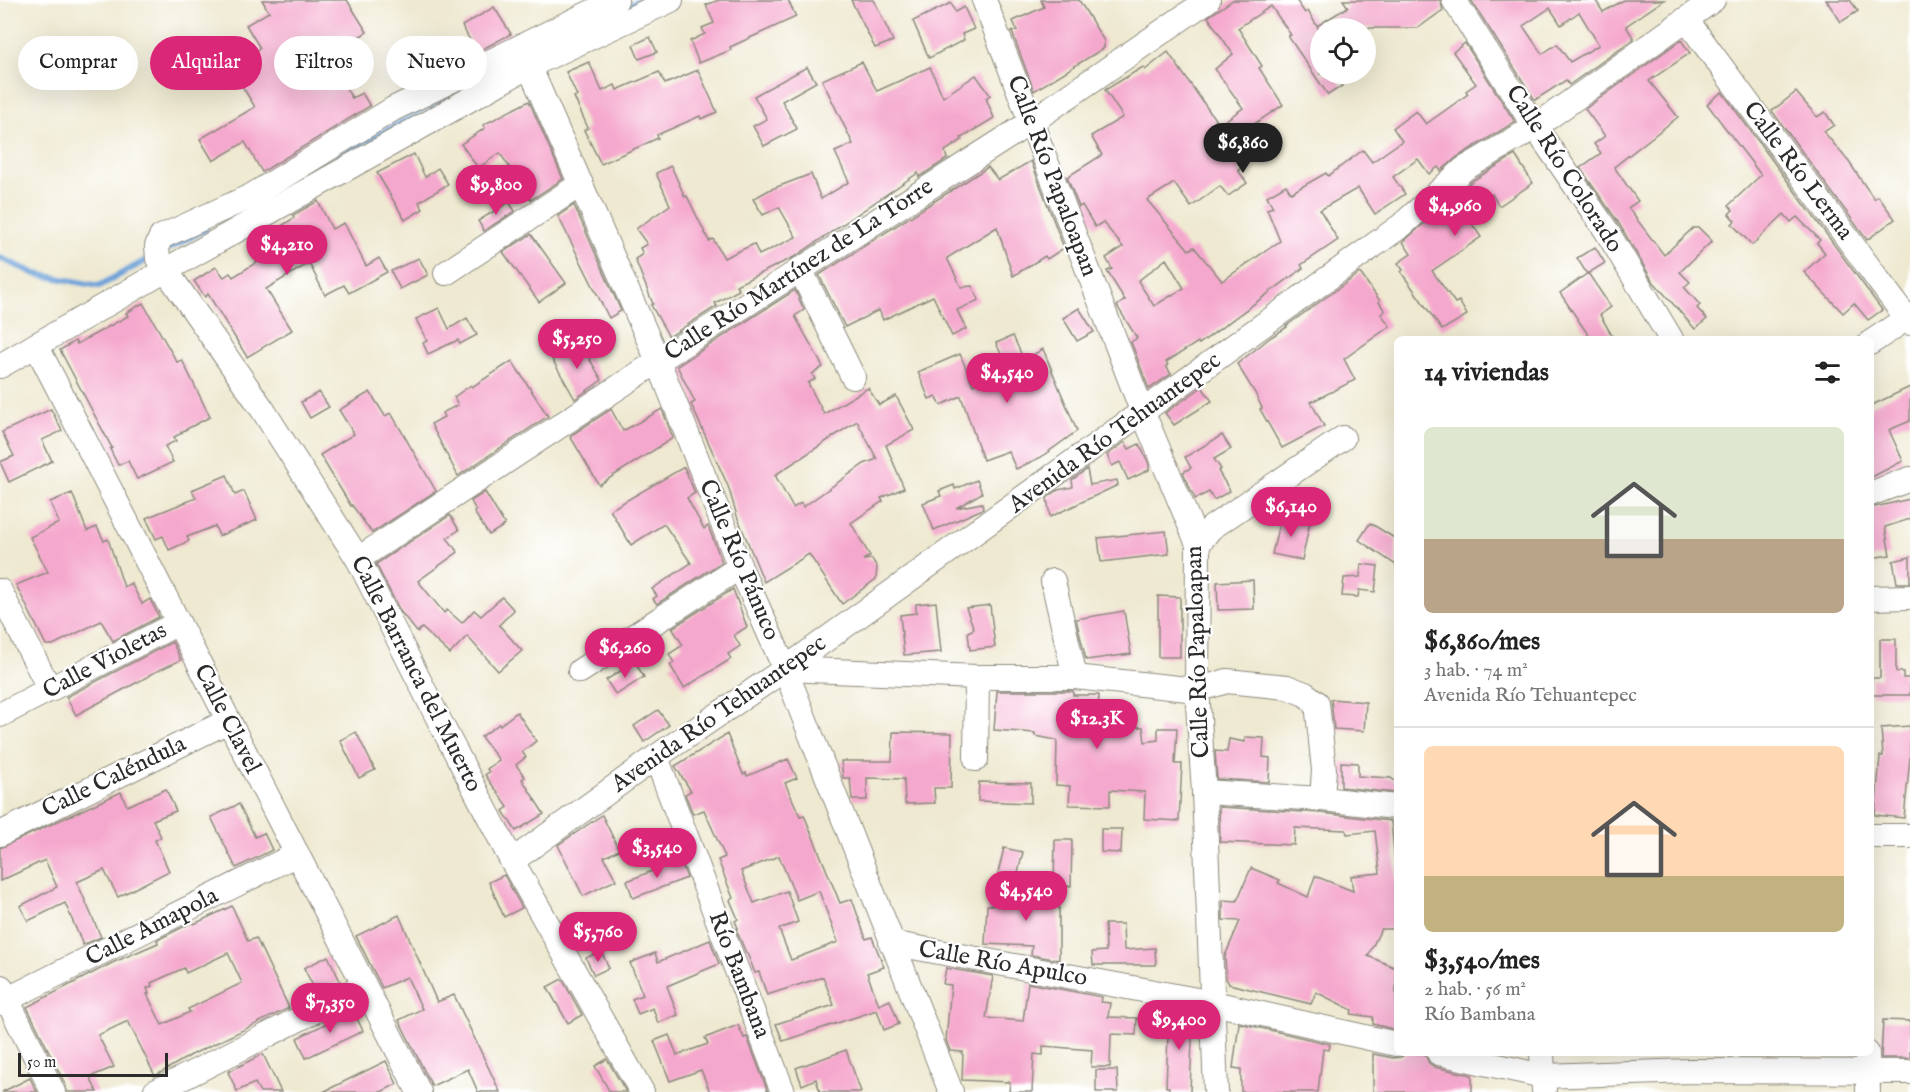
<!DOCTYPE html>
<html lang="es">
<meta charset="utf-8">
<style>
body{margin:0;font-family:"IM FELL English",serif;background:#f6f6f6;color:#222;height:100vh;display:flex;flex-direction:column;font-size:22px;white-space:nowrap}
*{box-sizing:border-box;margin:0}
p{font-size:20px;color:#767676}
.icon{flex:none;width:33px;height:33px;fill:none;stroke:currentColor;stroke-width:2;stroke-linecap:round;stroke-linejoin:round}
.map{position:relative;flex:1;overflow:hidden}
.sheet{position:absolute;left:1394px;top:336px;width:480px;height:720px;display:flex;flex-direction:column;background:#fff;border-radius:9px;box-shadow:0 6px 24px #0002}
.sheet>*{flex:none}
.banner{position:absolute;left:18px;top:36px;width:570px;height:54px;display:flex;gap:12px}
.tools{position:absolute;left:1310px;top:18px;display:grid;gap:12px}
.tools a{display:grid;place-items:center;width:66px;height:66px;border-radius:50%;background:#fff;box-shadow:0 6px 24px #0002;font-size:30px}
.scale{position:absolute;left:18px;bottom:15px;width:150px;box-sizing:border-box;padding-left:6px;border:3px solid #2b2b2b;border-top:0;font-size:16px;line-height:21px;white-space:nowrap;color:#2b2b2b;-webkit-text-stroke:4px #fff;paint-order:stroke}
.price{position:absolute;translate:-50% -51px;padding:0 14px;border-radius:21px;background:#db2777;color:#fff;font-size:20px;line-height:39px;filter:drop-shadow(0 2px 3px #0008)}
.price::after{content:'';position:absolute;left:50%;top:36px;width:18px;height:14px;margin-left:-9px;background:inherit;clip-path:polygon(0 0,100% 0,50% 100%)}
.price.on{background:#222;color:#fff}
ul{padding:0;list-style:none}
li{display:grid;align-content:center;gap:12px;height:318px;padding:0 30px}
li+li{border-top:2px solid #e0e0e0}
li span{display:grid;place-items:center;height:186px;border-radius:9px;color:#555}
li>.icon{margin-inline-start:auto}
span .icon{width:108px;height:108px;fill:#fffc;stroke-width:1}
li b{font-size:26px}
h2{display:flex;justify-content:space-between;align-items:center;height:72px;padding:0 30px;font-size:26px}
.tag{padding:0 21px;border-radius:27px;background:#fff;box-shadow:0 6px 24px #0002;font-size:21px;line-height:54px}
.tag.on{background:#db2777;color:#fff}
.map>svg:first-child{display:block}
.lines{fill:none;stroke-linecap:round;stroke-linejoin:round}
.stream{stroke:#6ca1d9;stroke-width:6}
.building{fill:#f5a8cd;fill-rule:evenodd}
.minor-casing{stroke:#8c8a7e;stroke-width:26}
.minor{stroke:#fff;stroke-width:24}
.labels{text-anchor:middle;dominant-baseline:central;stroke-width:4.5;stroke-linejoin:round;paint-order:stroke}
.street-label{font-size:24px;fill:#2b2b2b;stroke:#fff}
</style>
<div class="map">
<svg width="1910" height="1092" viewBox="0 0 1910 1092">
<rect width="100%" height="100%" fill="#fff"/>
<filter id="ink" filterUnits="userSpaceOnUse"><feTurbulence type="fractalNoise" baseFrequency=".0167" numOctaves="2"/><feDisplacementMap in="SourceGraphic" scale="12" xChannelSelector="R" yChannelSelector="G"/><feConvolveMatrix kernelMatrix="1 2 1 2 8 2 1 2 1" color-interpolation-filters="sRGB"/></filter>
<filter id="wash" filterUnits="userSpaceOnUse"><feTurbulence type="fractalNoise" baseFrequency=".008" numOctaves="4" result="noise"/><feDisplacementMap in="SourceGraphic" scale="24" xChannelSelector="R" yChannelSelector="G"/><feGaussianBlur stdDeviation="1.35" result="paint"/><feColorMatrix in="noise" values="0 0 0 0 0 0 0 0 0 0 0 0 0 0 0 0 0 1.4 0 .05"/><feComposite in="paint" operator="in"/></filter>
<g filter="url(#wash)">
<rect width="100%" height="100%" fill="#eee9d0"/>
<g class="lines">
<g class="stream">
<polyline points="620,10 641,0"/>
<polyline points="338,156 461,89"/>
<polyline points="164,251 206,229"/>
<polyline points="0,258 36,274 99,286 152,257"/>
</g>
</g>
<g id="blocks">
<g class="building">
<polygon points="262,0 347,0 367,32 326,57 352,98 362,93 370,106 262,172 245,142 213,161 200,139 255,107 232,70 237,67 235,64 260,48 246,25 269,12"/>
<polygon points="719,0 788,0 796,17 730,47 731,50 699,63 690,41 705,34 702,28 714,23 706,5"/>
<polygon points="851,0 874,0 893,41 875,48"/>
<polygon points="1041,0 1079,0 1104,41 1104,48 1034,91 1012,32 1017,30 1013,21 1044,7"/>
<path d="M1233 0H1296L1305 13 1308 11 1317 26 1348 7 1343 0H1440L1443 10 1418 28H1318L1320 32V74H1334L1342 86 1328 95 1288 36 1291 35 1271 6 1238 28 1262 66 1259 68 1283 105 1254 124 1263 137 1234 157 1242 168 1238 170 1247 183 1228 196 1220 186 1191 207 1174 183 1147 200 1189 250 1194 247 1222 281 1280 241 1267 209 1273 207 1267 196 1286 185 1291 193 1326 173 1328 176 1363 150 1372 162 1402 141 1393 128 1416 111 1426 124 1468 94 1466 91 1476 84 1453 52 1465 43 1515 122 1457 157 1441 171 1438 167 1429 174 1418 159 1393 177 1405 194 1375 214 1358 188 1320 210 1338 240 1301 265 1303 268 1199 344 1198 342 1166 362 1168 365 1166 366 1171 374 1149 389 1131 342 1137 338 1117 306 1125 300 1107 271 1112 269 1106 258 1123 247 1103 222 1095 227 1082 205 1079 207 1067 177 1102 155 1091 136 1123 117 1105 90 1143 67 1145 70 1168 52 1219 125 1243 108 1215 69 1233 54 1208 17ZM1166 259 1184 288 1154 306 1138 281Z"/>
<path d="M1471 0H1597L1596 1 1603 12 1624 0H1664L1626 26 1634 39 1569 85 1566 80 1535 100ZM1550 8 1561 25 1579 12 1599 45 1570 62 1557 44 1542 54 1523 26Z"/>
<polygon points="1826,0 1850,0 1858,11 1841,22"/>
<polygon points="951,3 955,12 964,7 974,29 962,34 964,40 929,58 913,21"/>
<polygon points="494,7 511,34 477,52 462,26"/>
<polygon points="650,37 657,52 639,59 633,45"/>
<polygon points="1681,40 1690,53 1649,81 1678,117 1614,167 1638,201 1628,208 1664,255 1693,228 1699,228 1712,241 1680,272 1690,282 1684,287 1700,305 1697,308 1707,319 1695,329 1652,280 1618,222 1580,168 1601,153 1594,144 1605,136 1585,109"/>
<polygon points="425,42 440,68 416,81 401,55"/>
<polygon points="589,62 602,91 615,85 617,90 659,72 665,84 698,70 717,112 701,119 700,116 657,135 658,138 601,164 584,130 588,128 574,97 577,96 566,72"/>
<polygon points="862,62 877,91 930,67 943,97 976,75 990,95 986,98 994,118 961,138 962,140 945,151 947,159 919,177 918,173 796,256 736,285 739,290 715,303 717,306 669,337 651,305 653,304 635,259 643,254 640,248 647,244 636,229 670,205 656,173 671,166 685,197 687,196 709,241 713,239 724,258 754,244 759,255 796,237 779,207 763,215 753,199 769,190 811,174 821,199 849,182 835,152 853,144 822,80"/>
<polygon points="807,67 816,82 782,101 797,129 764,146 753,126 767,119 754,96"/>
<polygon points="1722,92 1882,310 1868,320 1854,303 1843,313 1804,272 1825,253 1817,243 1820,240 1797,217 1791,222 1784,214 1752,245 1732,224 1735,221 1729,214 1733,210 1729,205 1761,175 1707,104"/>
<polygon points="1796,92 1817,117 1825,112 1834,125 1824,132 1849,162 1874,199 1878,196 1895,219 1867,240 1772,111"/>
<polygon points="529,101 563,179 531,200 500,153 478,168 461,144 485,128 483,125"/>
<polygon points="414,154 425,177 438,168 448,184 419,202 423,209 405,220 377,173"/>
<polygon points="1515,155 1533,183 1499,206 1492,194 1464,212 1481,237 1432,271 1455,303 1459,301 1467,315 1442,330 1401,272 1403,270 1398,263 1411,254 1403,242 1472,181"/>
<polygon points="1031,161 1064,248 1047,259 1045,256 1013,276 997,227 947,258 961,287 972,286 979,300 957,310 966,329 952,336 933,296 883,320 879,310 845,327 819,275 988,167 998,180"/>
<polygon points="318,201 332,229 344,223 366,266 379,258 387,272 349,293 344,285 325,295 309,263 266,289 292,330 247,357 208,294 205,297 194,281 216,267 224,277 230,273 233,277 275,251 266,236 294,218 293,215"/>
<polygon points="509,202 515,211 484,231 478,221"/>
<polygon points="574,205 621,311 609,318 558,216"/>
<polygon points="531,234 566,283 539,302 503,252"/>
<polygon points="1595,247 1605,263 1587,274 1577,258"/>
<polygon points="419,258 428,275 400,289 391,271"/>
<polygon points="1360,273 1380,301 1379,302 1385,311 1381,314 1390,326 1344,359 1355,380 1311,402 1324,426 1282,448 1260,409 1262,408 1255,393 1237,364 1271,337 1287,327 1286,326"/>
<polygon points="1588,273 1611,307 1600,315 1614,339 1591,339 1560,293"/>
<path d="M795 290 804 310 795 316 823 367 812 374 815 379 808 383 824 414 868 388 879 405 896 396 914 430 886 445 904 488 881 498 883 501 851 523 870 556 863 560 872 559 877 567 876 579 842 604 809 554 764 582 737 516 728 486 691 404 695 402 677 366ZM857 421 877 459 864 464 803 507 801 503 793 508 775 475Z"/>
<polygon points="143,303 177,362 182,360 210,417 181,432 182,433 174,437 176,441 165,446 173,462 137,479 128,461 118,465 110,449 112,448 60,350 75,341 77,344 128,316 126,313"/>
<polygon points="439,308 449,329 467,318 477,335 460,344 458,340 428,354 423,343 427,341 416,319"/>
<polygon points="1079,308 1094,332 1077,341 1063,318"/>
<polygon points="1013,336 1024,360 1043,349 1077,431 1041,457 1016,469 1008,451 983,460 961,396 941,405 936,396 929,399 918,372 960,354 973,385 1008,369 996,343"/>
<polygon points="580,343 602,380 575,399 552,359"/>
<polygon points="512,361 548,416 458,476 431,424 444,417 442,413 458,405 454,397 471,385 472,387"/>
<polygon points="1202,387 1212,401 1174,425 1165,413"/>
<polygon points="1910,387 1910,421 1889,430 1903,461 1870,478 1870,406"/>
<polygon points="319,392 329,407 310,418 301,402"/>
<polygon points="370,392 385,416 391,413 436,491 372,533 352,505 351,506 320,455 354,434 339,410"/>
<polygon points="51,409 62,431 42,440 52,461 9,482 0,462 14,456 2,432"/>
<polygon points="611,409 623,431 662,409 673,438 599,485 570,436"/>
<polygon points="1222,435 1231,449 1214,459 1221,469 1218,471 1230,491 1214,500 1209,492 1195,499 1183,472 1191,468 1185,457"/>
<polygon points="1125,442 1129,449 1139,444 1149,464 1149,470 1128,480 1120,462 1112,466 1107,455"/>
<polygon points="684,467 695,493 687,498 704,529 708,526 722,562 657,604 653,599 657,596 652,589 691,563 664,524 631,545 610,510"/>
<polygon points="1087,469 1090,485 1117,480 1118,485 1050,517 1047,498 1058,490 1073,487 1072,480"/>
<polygon points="227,475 235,495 244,491 257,520 219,536 215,526 187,537 189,541 169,550 163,536 156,539 146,518 196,498 192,490"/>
<polygon points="977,480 982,493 956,508 982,503 983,509 934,530 923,503 941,496 939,491 954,485 955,489"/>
<polygon points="485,492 505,525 489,535 474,512 476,511 471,501"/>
<polygon points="72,493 87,531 97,527 104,541 108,539 124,587 131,583 142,604 150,599 159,617 113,641 101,621 53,645 46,645 16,585 48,572 30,537 59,523 50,502"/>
<polygon points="1910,499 1910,519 1885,527 1890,555 1870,558 1870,508"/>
<polygon points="450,515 459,530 447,538 458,552 418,581 444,613 447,610 462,623 474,610 481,616 502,597 514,610 499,625 522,651 498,671 467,636 450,654 422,628 417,632 400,611 376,564"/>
<polygon points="1281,515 1310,522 1302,560 1272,554"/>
<polygon points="1370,523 1396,539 1396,565 1359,540"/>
<polygon points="1166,531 1169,554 1101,562 1098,538"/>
<polygon points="1910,557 1910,583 1897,583 1893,561"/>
<polygon points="1361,564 1378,566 1375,592 1359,590 1358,597 1342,596 1344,578 1360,577"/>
<polygon points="1253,580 1254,609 1218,610 1217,582"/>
<polygon points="733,589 747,627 734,635 740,646 728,654 731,659 684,688 670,665 674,663 669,654 683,645 672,628"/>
<polygon points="1158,596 1180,597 1180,657 1158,657"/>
<polygon points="936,602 941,652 904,655 900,615 916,613 916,604"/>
<polygon points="990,605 995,647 970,650 968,632 974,629 966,608"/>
<polygon points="1124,611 1131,654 1086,660 1076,619"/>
<polygon points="1880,639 1896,639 1896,672 1903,672 1903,678 1910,678 1910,695 1871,695 1872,678 1880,678"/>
<polygon points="172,642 181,660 149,675 149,676 76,715 66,697"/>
<polygon points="635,662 644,677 616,695 606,680"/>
<polygon points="997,691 1073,691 1073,695 1099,695 1097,725 1143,727 1145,742 1158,740 1158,728 1177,728 1175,764 1182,764 1179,821 1144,819 1145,792 1110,790 1110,806 1069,805 1070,786 1056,785 1057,740 1035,736 1035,733 994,730"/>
<polygon points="1331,699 1366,702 1364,731 1334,729"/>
<polygon points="658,710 669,725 644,742 634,726"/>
<polygon points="517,712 536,741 522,752 526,757 516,765 525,777 522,779 544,814 516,831 503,811 508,807 485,775 489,772 487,769 499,760 481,737 499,724 500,725"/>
<polygon points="1910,726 1910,758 1904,818 1875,815 1880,756 1883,756 1881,728"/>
<polygon points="356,732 375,770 359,778 340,740"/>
<polygon points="893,732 952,733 951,788 934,788 935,803 905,804 904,779 867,778 867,800 852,800 850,778 843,778 841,761 892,761"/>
<path d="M727 734 743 774 746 773 747 776 788 759 797 778 785 783 800 816 804 815 840 903 852 899 866 939 872 937 884 967 867 973 879 1005 890 1000 899 1024 884 1030 877 1010 783 1041 776 1024 834 1005 823 977 767 995 759 972 755 973 747 953H746L736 929 738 928 735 921 738 919 730 900 733 898 718 860 725 857 704 810 693 814 685 794 691 791 675 766ZM779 856 797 900 819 891 838 942 791 960 779 929 798 922 787 891 754 903 741 871Z"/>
<polygon points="1245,737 1264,738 1263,757 1270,758 1269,782 1217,779 1215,751 1227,752 1229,739 1245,742"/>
<polygon points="1341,762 1358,763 1358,776 1391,778 1396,782 1396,793 1341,787"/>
<polygon points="979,782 1031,783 1031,803 978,801"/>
<polygon points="166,789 176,811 153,820 161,837 155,840 169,871 118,897 104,870 77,882 101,937 83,945 65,903 28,921 20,906 57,887 45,860 0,881 0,848 121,792 127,806"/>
<polygon points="239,804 255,837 264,833 272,850 236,868 211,817"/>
<polygon points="1219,807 1321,813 1391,821 1396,873 1396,929 1381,929 1368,956 1396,968 1396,1030 1373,1024 1373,1017 1351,1014 1352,1010 1316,992 1311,1004 1229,984 1226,978 1225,956 1240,921 1223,920 1223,900 1237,901 1251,868 1280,880 1278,883 1308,897 1315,876 1353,891 1351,876 1380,873 1375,831 1347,834 1346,830 1295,828 1294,845 1220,842"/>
<polygon points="602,815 619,850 604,857 616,880 583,896 558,845"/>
<polygon points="1101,829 1122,829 1121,853 1101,852"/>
<polygon points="1055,840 1072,840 1071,886 1054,885"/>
<polygon points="1004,848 1023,852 1017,877 998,873"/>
<polygon points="680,860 687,878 633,898 627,881"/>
<polygon points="504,875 522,908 504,917 489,882"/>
<polygon points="1005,884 1021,886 1021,892 1059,891 1059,960 1031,955 1032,946 985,944 987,905 1003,906"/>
<path d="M232 906 248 941 256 938 289 1008 193 1054 155 1076 128 1021 98 1035 114 1067 90 1077 97 1092H67L66 1086 27 1007 112 963 158 943 157 940 193 922 194 924ZM228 953 242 983 188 1009 190 1012 162 1025 147 994H149L147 988 152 986 151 983 184 968 186 973Z"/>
<polygon points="399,915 437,1002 454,995 500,1092 478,1092 468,1069 432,1086 399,1020 422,1009 407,977 382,988 356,936"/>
<polygon points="1105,924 1123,924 1124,950 1155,948 1156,965 1093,965 1092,952 1106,951"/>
<polygon points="710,940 719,964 667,986 678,1015 658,1023 653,1008 638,1014 632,999 643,995 630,963 655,953 658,962"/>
<polygon points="601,951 609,968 594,975 586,958"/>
<polygon points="328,956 340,981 316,992 304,968"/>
<polygon points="946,968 993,976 986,1018 1023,1021 1028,983 1102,997 1101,1002 1110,1003 1108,1017 1137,1018 1136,1035 1111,1034 1110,1067 1091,1067 1092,1050 1043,1046 1043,1055 1034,1054 1032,1092 1009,1092 1010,1082 962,1080 963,1052 950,1051 946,1040 951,985 943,984"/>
<polygon points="562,979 582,1015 568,1023 547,987"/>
<polygon points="1169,1009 1193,1014 1190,1092 1169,1092 1169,1087 1166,1087"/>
<polygon points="353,1010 363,1031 306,1058 297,1038"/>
<polygon points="1883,1020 1910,1021 1910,1058 1881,1058"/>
<polygon points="1239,1023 1330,1044 1329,1050 1323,1049 1318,1092 1241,1092 1241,1069 1233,1068"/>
<polygon points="738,1025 744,1038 747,1037 768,1092 710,1092 701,1070 670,1081 654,1041 669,1035 677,1055 708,1044 705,1038"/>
<polygon points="846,1050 861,1092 820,1092 816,1079 802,1085 796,1068"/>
<polygon points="1407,1053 1425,1054 1429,1063 1435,1067 1472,1075 1472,1092 1373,1092 1373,1054 1393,1058 1401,1057"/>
<polygon points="263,1054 281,1092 260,1092 255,1083 237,1091 228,1072"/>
<polygon points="607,1059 626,1092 610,1092 595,1066"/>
<polygon points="386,1061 397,1084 381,1092 323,1092"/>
<polygon points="1096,1070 1117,1070 1118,1092 1096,1092"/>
<polygon points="30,1078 37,1092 2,1092"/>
</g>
</g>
</g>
<g filter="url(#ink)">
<use href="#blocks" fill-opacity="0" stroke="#8c8a7e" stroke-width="1.5"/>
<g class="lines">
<g class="minor-casing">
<g id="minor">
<polyline points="616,0 393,109 251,196 161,237 157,246 158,259 261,407 358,559 439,720 512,861 642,1092"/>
<polyline points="984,0 1143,413 1198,544 1197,690 1204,792 1216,1092"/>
<polyline points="1454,0 1535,127 1606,230 1671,339"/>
<polyline points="1686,19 1910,323"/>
<polyline points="529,66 658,361 740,567 785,669 951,1092"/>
<polyline points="800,269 853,377"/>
<polyline points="446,273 581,184"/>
<polyline points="1870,343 1910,316"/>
<polyline points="36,345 419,1092"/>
<polyline points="0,366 166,270 529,66 671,0"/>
<polyline points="1870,494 1910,479"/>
<polyline points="1198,544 1211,528 1343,438"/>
<polyline points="358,559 658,361 1031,122 1208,0"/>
<polyline points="1053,581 1075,677"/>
<polyline points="0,591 50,690"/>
<polyline points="1870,598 1910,597"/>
<polyline points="785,669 977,677 1075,677 1197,690 1227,681 1287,687 1305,694 1317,703 1324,770 1322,799"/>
<polyline points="580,671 740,567"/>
<polyline points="0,715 178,623"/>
<polyline points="656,757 783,1092"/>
<polyline points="976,759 977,677"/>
<polyline points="1204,792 1322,799 1396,807"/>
<polyline points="0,834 228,721"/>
<polyline points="1870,836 1910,836"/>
<polyline points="512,861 656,757 785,669 1402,225 1464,169 1535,127 1713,0"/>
<polyline points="891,943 1213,1003 1396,1044"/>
<polyline points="1,987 53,1092"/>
<polyline points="0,1003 297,854"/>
<polyline points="1439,1053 1543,1076 1691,1071 1910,1072"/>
<polyline points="1542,1053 1544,1090"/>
<polyline points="1867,1053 1868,1092"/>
<polyline points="155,1092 364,986"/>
</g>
</g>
<use href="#minor" class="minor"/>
</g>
</g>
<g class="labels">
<g class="street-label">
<text transform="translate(1564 169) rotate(57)">Calle Río Colorado</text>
<text transform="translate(1798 171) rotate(53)">Calle Río Lerma</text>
<text transform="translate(1052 176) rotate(69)">Calle Río Papaloapan</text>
<text transform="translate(799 270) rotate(-33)">Calle Río Martínez de La Torre</text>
<text transform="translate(1115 433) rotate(-36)">Avenida Río Tehuantepec</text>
<text transform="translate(739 560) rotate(67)">Calle Río Pánuco</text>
<text transform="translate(1198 652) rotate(-92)">Calle Río Papaloapan</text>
<text transform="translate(105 661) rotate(-28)">Calle Violetas</text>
<text transform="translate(416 674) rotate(63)">Calle Barranca del Muerto</text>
<text transform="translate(719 714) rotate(-35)">Avenida Río Tehuantepec</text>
<text transform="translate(227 719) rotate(63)">Calle Clavel</text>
<text transform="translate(114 777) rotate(-26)">Calle Caléndula</text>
<text transform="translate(152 927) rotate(-27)">Calle Amapola</text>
<text transform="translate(1003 964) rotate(10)">Calle Río Apulco</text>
<text transform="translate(739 975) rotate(69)">Río Bambana</text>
</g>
</g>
</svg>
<div class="tools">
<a><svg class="icon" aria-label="locate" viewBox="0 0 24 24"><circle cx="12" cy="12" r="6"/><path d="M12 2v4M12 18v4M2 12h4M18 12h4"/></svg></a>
</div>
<div class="scale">50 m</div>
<b class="price on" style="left:1243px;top:174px">$6,860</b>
<b class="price" style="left:496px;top:216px">$9,800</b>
<b class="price" style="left:1455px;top:237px">$4,960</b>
<b class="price" style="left:287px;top:276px">$4,210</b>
<b class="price" style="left:577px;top:370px">$5,250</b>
<b class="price" style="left:1007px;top:404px">$4,540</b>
<b class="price" style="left:1291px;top:538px">$6,140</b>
<b class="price" style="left:625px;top:679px">$6,260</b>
<b class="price" style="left:1097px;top:750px">$12.3K</b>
<b class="price" style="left:657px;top:879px">$3,540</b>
<b class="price" style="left:1026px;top:922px">$4,540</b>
<b class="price" style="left:598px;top:963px">$5,760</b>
<b class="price" style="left:330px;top:1034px">$7,350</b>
<b class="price" style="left:1179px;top:1051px">$9,400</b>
<div class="banner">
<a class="tag">Comprar</a>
<a class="tag on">Alquilar</a>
<a class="tag">Filtros</a>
<a class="tag">Nuevo</a>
</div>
<section class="sheet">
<h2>14 viviendas<svg class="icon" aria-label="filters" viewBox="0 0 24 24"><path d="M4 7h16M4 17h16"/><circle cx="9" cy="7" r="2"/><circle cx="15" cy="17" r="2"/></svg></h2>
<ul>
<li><span style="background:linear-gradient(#dfe7d0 60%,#b9a48a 0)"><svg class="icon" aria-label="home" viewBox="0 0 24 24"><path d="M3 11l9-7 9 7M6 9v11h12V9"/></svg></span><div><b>$6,860/mes</b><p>3 hab. · 74 m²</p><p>Avenida Río Tehuantepec</p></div></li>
<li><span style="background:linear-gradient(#ffd9b3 70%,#c2b280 0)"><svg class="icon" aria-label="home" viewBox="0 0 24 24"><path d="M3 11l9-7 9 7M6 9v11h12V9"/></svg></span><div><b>$3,540/mes</b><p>2 hab. · 56 m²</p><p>Río Bambana</p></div></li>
</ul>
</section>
</div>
